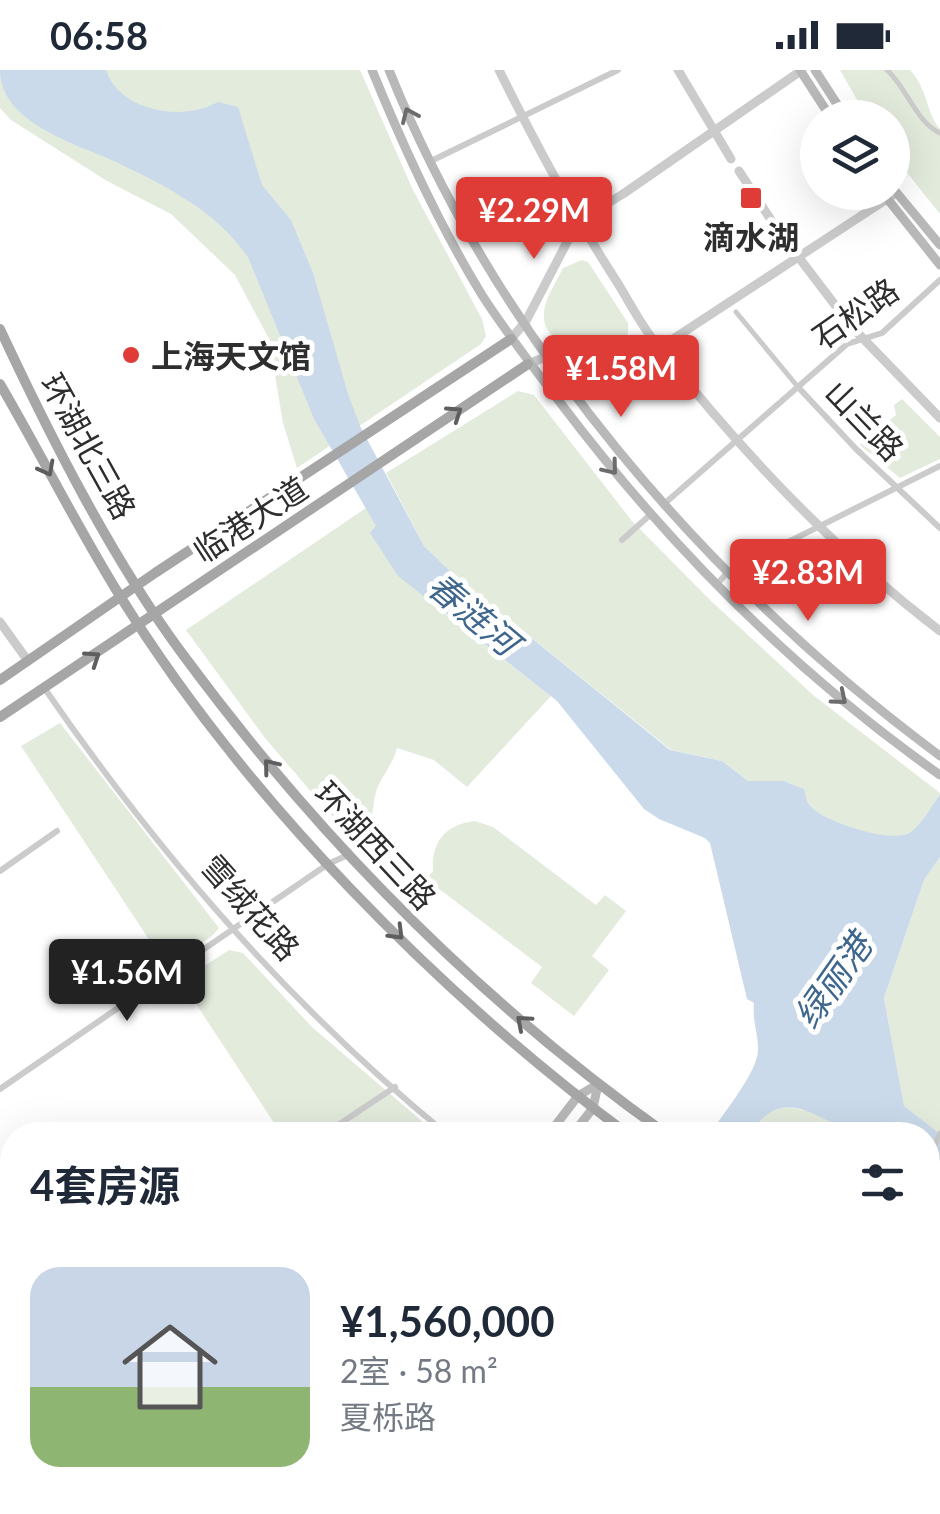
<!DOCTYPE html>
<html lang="zh">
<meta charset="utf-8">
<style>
body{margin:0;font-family:Lato,"Noto Sans SC",sans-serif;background:#f2f2f3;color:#1f2937;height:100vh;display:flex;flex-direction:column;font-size:38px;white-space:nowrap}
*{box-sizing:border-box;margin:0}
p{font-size:32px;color:#747a83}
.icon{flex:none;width:55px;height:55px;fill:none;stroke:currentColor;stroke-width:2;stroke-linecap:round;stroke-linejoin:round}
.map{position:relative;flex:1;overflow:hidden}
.sheet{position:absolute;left:0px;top:1052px;width:940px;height:392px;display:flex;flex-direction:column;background:#fff;border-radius:40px 40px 0 0;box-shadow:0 10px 40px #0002}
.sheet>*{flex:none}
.buttons{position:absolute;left:800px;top:30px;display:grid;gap:20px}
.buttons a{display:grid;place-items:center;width:110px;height:110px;border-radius:50%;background:#fff;box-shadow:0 10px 40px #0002;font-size:50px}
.price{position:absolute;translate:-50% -85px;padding:0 22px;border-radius:10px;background:#df3c37;color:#fff;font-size:32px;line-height:65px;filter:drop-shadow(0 2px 5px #0008)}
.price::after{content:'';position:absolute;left:50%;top:60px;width:30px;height:22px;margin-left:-15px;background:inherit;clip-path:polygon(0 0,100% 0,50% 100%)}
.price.active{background:#222;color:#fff}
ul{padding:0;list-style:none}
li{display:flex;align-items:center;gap:30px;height:250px;padding:0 30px}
li span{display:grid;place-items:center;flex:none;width:280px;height:200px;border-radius:30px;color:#555}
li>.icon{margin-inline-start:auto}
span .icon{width:120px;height:120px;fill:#fffc;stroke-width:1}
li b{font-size:42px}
h2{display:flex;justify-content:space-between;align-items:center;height:120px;padding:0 30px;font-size:42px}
.status{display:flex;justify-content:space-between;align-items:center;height:70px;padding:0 50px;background:#fff;direction:ltr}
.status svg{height:28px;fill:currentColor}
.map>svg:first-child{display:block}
.green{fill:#e3ebdd}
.water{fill:#cadaea}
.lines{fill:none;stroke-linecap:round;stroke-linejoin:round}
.pedestrian{stroke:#cbcbcb;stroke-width:5}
.minor{stroke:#cbcbcb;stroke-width:6}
.tertiary{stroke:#cbcbcb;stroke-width:9}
.secondary{stroke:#b8b8b8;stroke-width:9}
.primary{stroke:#a6a6a6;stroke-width:10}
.oneway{stroke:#6c6c6c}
.oneway2{stroke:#5e5e5e}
.poi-dot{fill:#df3c37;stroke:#fff;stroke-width:4}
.labels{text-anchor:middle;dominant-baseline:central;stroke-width:10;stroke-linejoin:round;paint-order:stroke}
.poi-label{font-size:32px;font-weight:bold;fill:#2e2e2e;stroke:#fff}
.street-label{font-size:32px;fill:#2e2e2e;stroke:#fff}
.water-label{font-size:35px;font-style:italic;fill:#3f678e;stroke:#fff}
</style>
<div class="status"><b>06:58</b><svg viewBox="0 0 49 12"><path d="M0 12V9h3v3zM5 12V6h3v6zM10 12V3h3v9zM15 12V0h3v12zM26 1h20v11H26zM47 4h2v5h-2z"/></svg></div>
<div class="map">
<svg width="940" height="1444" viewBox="0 0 940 1444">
<rect width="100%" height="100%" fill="#fff"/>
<g class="green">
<polygon points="0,0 360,0 413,120 482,249 486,266 481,274 297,398 283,353 269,269 235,205 171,144 107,111 11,50 0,38"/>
<path d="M840 0H910C928 19 926 43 940 59V144L893 85 892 48 867 47Z"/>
<path d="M582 190 588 192 628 253V263L621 272C597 279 540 281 544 242 545 228 557 211 563 198Z"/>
<path d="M518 321 534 325 632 451 711 531 813 625 940 723C933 734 923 753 912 762 895 776 820 752 809 734 806 730 806 724 804 719L784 711H748L722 691 671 680 456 507 424 476 386 403Z"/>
<polygon points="902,329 940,367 940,389 900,408 860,375 896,345 894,335"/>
<path d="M366 438 427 530 551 626 467 717 434 690 397 678C393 695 381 706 376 722 370 747 376 754 356 774L265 668 186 560Z"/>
<polygon points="60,653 219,858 211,867 166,895 21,676"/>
<path d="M475 751 493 757 596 835 605 825 626 841 592 886 609 900 574 946 531 913 542 897 426 809 433 801C431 772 446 754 475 751Z"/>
<polygon points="940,787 940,1064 904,1037 884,928 924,810"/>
<polygon points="229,880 243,883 312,957 438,1065 282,1065 181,911"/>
<path d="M790 1037 810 1042 865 1065H749C761 1047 768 1039 790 1037Z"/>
<polygon points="928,1091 940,1097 940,1210 928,1204"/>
<polygon points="928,1380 940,1386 940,1444 856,1444 800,1433 928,1432"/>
<polygon points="220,1432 467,1433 463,1444 203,1444"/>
<polygon points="538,1433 538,1432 660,1433 655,1444 530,1444"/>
</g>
<path class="water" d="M0 0H106C120 42 183 52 218 32L238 37 262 115 291 150 313 203 348 324 360 356 424 476 456 507 670 680 722 691 748 711H784L804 719C806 724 806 730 809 734 819 751 894 775 911 762 922 754 932 735 940 724V787L924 810 884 928 904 1036 940 1064V1097L928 1091V1065C908 1065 884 1069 865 1065 818 1055 786 1008 749 1065H709C722 1045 757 1003 758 981 759 966 752 952 754 933L747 929 710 773 705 768 659 749 644 739 557 631 398 506 370 463 376 456 314 349 248 187C231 163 210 144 185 129 164 115 139 103 116 92 77 74 0 53 0 0Z"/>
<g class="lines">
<g class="pedestrian">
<path d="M887 0C907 18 916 52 940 63"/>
<polyline points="736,242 798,317"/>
<polyline points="928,1092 940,1063"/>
</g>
<g class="minor">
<polyline points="431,91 618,0"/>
<polyline points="798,317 856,379 940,458"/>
<polyline points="664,434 847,274 882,263 940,210"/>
<polyline points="622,470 650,445"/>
<polyline points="717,514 727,503 748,492 940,396"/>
<path d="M45 619C158 783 293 939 448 1065"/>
<polyline points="0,801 57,761"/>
<polyline points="0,1019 328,794 348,785"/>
<polyline points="323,1065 395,1017"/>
<polyline points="0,1102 12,1121"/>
<polyline points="928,1371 940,1377"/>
<polyline points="0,1385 12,1400"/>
<polyline points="33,1432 40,1444"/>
<polyline points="752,1432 809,1444"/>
</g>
<g class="tertiary">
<path d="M499 0C535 73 573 144 617 212 630 233 642 257 658 276 740 380 834 480 940 561"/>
<polyline points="678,0 731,89"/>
<polyline points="739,101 773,153"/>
<polyline points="781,164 851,256 940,348"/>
<polyline points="511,269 526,251 578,151 623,124 802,0"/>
<polyline points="528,294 548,286 658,276 670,271 896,123"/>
<polyline points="0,552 28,591"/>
</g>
<g class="secondary">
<path d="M372 0C403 76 439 155 482 225 507 264 534 298 562 335 669 476 794 602 940 705"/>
<path d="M389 0C499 273 706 512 940 686"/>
<polyline points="800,0 831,48"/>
<polyline points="815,0 846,48"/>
<polyline points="892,117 940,175"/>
<polyline points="882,122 940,195"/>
<polyline points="548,1065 578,1026 598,1014"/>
<polyline points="572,1065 593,1038 598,1014"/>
<polyline points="153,1444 169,1432"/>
<polyline points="180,1444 197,1432"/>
<polyline points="673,1444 678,1432"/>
<polyline points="690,1444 695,1432"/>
</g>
<g class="primary">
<path d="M0 259C50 366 111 487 181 582 318 768 480 932 668 1065"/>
<path d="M0 314C41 384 77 457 120 526 245 728 439 924 629 1065"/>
<polyline points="0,610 155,503 511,269"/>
<polyline points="0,647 528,294"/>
<polyline points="928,1220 940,1227"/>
<polyline points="928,1245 940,1251"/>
</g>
</g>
<defs><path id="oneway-chevron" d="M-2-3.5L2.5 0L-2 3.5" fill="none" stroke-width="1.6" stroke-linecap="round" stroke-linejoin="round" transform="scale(2.5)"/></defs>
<g class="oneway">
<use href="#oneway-chevron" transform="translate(409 45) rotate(-114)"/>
<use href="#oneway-chevron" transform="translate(611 398) rotate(51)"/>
<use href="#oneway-chevron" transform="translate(840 628) rotate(40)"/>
</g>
<g class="oneway2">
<use href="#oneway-chevron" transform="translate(455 343) rotate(-34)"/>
<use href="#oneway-chevron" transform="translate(47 399) rotate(62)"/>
<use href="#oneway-chevron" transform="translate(93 588) rotate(-34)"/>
<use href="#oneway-chevron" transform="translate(270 696) rotate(-129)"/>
<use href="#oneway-chevron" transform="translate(397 863) rotate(45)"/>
<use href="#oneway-chevron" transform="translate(523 952) rotate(-139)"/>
</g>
<g class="poi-dot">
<rect x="739" y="116" width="24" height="24" rx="5"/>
<circle cx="131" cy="285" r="10"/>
</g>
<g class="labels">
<g class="poi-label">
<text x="751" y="166">滴水湖</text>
<text x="151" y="285" text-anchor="start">上海天文馆</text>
</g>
<g class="street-label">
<text transform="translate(855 243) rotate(-35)">石松路</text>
<text transform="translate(865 350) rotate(46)">山兰路</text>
<text transform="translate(89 376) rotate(61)">环湖北三路</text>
<text transform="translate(250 449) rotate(-33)">临港大道</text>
<text transform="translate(376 775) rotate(47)">环湖西三路</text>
<text transform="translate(251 837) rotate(48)">雪绒花路</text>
</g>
<g class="water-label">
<text transform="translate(474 543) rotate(40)">春涟河</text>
<text transform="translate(832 910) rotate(-55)">绿丽港</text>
</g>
</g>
</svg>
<div class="buttons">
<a><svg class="icon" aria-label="layers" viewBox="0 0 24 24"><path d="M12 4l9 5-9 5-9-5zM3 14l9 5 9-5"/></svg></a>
</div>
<b class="price" style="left:534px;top:192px">¥2.29M</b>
<b class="price" style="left:621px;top:350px">¥1.58M</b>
<b class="price" style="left:808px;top:554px">¥2.83M</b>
<b class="price active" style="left:127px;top:954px">¥1.56M</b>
<section class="sheet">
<h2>4套房源<svg class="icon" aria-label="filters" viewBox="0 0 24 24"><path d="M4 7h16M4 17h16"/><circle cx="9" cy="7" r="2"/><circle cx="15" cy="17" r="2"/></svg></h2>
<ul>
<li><span style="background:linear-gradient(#c9d6e8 60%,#8fb573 0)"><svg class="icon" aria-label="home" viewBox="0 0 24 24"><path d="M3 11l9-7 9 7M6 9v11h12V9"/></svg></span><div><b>¥1,560,000</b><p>2室 · 58 m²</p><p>夏栎路</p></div></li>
</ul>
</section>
</div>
